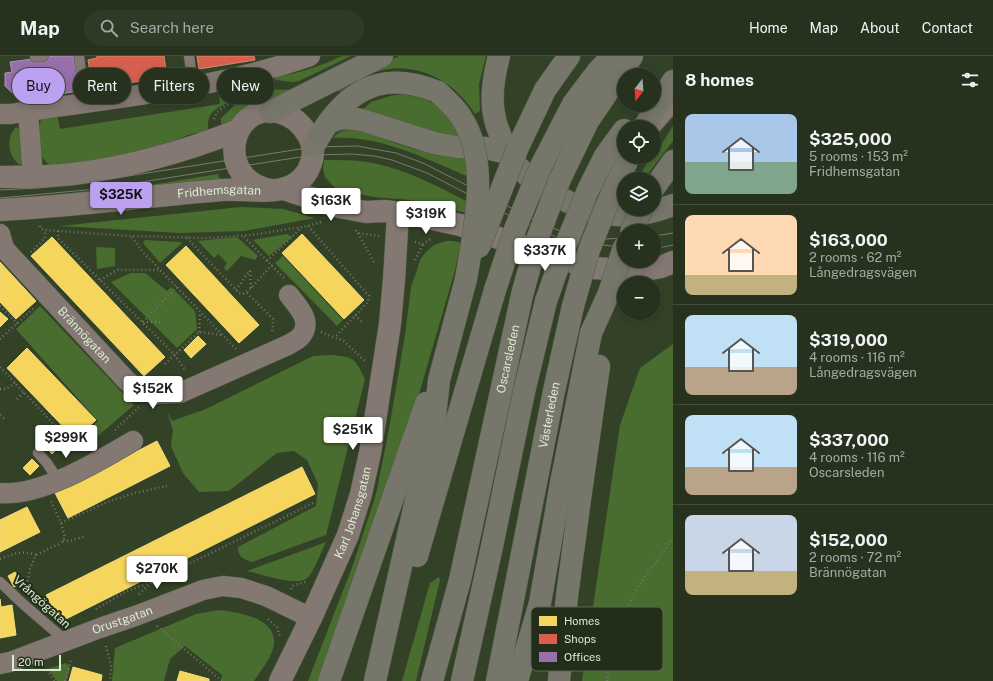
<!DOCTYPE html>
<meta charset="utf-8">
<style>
body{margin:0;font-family:"Public Sans",sans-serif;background:#2e3a26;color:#f1f3f6;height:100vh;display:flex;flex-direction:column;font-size:15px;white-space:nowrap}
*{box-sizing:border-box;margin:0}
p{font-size:13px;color:#a4aaa4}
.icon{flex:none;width:22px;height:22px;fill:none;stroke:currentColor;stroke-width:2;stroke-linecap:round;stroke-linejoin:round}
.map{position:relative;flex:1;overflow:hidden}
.side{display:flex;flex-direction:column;background:#26321d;width:320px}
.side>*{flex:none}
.hud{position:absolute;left:12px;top:12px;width:380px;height:36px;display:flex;gap:8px}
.needle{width:26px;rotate:197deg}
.tools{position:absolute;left:617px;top:12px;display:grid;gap:8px}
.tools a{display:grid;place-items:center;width:44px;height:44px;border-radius:50%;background:#26321d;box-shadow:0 2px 10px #0003,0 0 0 1px #424d3b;font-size:20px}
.scale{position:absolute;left:12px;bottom:10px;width:49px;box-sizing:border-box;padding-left:4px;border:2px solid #daebcf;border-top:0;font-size:11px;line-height:14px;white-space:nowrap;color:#daebcf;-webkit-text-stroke:3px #222e19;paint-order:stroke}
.price{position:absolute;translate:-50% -34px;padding:0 9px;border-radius:4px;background:#fff;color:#222;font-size:13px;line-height:26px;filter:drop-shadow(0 1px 2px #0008)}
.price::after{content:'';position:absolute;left:50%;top:24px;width:12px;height:9px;margin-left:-6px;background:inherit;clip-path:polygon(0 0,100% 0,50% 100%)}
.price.selected{background:#bca0f2;color:#111}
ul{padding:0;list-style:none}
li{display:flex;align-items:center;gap:12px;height:100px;padding:0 12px}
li+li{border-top:1px solid #424d3b}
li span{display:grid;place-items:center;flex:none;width:112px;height:80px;border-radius:8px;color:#555}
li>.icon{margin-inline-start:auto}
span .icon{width:48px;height:48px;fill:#fffc;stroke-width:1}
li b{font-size:17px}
h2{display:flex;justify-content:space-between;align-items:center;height:48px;padding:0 12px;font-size:17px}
.tag{padding:0 14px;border-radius:18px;background:#26321d;box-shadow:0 2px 10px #0003,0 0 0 1px #424d3b;font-size:14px;line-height:36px}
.tag.selected{background:#bca0f2;color:#111}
header{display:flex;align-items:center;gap:24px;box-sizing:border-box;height:56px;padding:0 20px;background:#26321d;border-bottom:1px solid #424d3b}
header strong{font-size:19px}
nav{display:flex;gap:22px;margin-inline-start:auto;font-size:14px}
.search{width:280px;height:36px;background:#2e3a26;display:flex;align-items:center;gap:10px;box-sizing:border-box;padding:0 14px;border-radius:22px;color:#a4aaa4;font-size:15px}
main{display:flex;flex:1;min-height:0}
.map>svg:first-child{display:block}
.green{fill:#496c2f}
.homes{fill:#f6d55c;stroke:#eedc7e}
.shops{fill:#d6604d;stroke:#d78a74}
.offices{fill:#9970ab;stroke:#ac95b6}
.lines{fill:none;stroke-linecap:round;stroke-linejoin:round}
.service-casing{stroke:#525e48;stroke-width:11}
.minor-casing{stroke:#525e48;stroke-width:21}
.tertiary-casing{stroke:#525e48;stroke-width:23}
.trunk-casing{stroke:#525e48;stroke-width:23}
.path{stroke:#767368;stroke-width:2.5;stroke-dasharray:1 3;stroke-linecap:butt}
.service{stroke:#847872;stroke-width:10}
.minor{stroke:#847872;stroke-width:20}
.tertiary{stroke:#847872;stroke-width:22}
.trunk{stroke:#77766a;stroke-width:22}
.tram{stroke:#7b7a6e;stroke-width:1}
.trunk-bridge-casing{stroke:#525e48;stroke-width:23;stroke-linecap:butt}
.trunk-bridge{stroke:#77766a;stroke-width:22}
.labels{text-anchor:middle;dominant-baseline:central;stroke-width:4;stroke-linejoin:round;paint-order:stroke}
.street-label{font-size:12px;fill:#daebcf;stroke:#222e19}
.key{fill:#222e19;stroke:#596750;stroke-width:1}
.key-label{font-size:11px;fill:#daebcf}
</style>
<header>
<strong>Map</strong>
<div class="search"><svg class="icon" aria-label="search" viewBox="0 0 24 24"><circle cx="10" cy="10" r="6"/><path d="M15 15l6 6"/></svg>Search here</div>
<nav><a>Home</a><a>Map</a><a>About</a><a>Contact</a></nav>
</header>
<main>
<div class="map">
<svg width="673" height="625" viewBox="0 0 673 625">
<rect width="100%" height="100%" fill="#334227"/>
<g class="green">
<path d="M342 0H351L299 25 294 26 275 24 276 21C299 17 321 10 342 0Z"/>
<path d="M399 0H486L479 28 480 55 475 58C456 27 420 6 383 14 367 18 352 27 339 36L335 30Z"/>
<polygon points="269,33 291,34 221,74 221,62 234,50 239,38 245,36"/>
<path d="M218 35H230C231 58 203 44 209 78L196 77 188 79 167 88 130 100 51 110C32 96 38 78 42 58H57L60 73 220 48Z"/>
<polygon points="402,38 421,42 433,47 446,57 456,70 461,85 359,57 371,46 390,40"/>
<polygon points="673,70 673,85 644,123 638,123 648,105 651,105"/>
<path d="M16 71 20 74 23 105 21 110C8 101 5 83 16 71Z"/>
<path d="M361 73C384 83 407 93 432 97 443 98 454 98 466 99L469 121C426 103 381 79 333 82 341 72 350 74 361 73Z"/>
<path d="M324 104C339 104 353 104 368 106 403 112 436 129 468 146L467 157 409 144 374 141 339 134 334 131 325 121 323 112Z"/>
<polygon points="218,118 220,124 107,136"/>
<polygon points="241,151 283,153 315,162 244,175 179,177 60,170"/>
<polygon points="287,178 292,181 269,200 253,184"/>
<polygon points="237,181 258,200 255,204 241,200 227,215 224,212 227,207 218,198 214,202 198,185"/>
<polygon points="145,184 179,186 182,187 160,207 143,187"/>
<polygon points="446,185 453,185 461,187 454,218 412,362 318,625 308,625 353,509 376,438 389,373 405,279 411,231 416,217 420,204 426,196 434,189"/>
<polygon points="96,191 115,192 115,210 97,213"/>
<polygon points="283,200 343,264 337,270 275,207"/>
<polygon points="131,217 145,217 167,235 171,231 195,255 197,273 177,292 111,226"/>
<polygon points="40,250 134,349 93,384 86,377 98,365 16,273"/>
<polygon points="673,288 673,625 582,625 620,369 640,312"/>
<path d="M330 299C354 301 354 301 365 323L326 479 252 506C243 503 238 501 238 491L316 450 318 428 307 404 294 395 277 397 229 435 199 436 183 417 171 390 173 374 167 355 172 365 206 353 313 300Z"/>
<path d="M326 486C322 494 313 518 307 522 296 531 261 518 247 515Z"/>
<polygon points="439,521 440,524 416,625 402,625 430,527"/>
<path d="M219 554C236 556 273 561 274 584 275 598 262 613 254 625H221L222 619 185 590 170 603 164 625H112L115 592 196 558Z"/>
<polygon points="65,607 68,609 70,613 66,625 57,625 48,613"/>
</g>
<g class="homes">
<polygon points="302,178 364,244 344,263 282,197"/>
<polygon points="52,181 165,301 144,320 31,200"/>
<polygon points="186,190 259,269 239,287 166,209"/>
<polygon points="0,206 36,245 16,263 0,246"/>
<polygon points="0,256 8,263 0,271"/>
<polygon points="198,280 206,288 191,302 184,294"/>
<polygon points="27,292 96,364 75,383 7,312"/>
<polygon points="53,381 61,389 52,398 45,390"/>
<polygon points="157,385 170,410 68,462 55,437"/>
<polygon points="32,403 39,410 30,419 23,412"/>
<polygon points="302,411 315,438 60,566 46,539"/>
<polygon points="27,451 40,476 0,496 0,464"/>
<polygon points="15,516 21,527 14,531 8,520"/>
<polygon points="0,543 1,551 12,549 16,579 0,582"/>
<polygon points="73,611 102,619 101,625 69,625"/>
<polygon points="180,615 209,623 209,625 177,625"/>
</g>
<g class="shops">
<polygon points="97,0 164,0 167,21 102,31 100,20 91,21 88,4 97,2"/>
<polygon points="197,0 254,0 255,4 199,13"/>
</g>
<polygon class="offices" points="55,0 73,0 79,35 20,44 5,30 5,17 12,16 10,6"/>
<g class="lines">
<g class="service-casing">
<g id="service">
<polyline points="79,0 85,46"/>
<polyline points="189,0 193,30"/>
<polyline points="35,1 43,0"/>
<polyline points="654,74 673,52"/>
<polyline points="38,397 47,407 58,424"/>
<polyline points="0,526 22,547 66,585"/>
</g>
</g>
<g class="minor-casing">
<g id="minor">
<polyline points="28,55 33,121"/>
<path d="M0 58H11L28 55C122 41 219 32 310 0"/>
<path id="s1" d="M0 178 4 192 9 198 127 325 138 333 157 338 180 337 288 289C291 287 298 284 301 280 313 265 298 251 289 239"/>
<path d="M0 437C40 441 99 405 133 385"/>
<path id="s2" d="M0 608 10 606 100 572 138 559 203 534 223 530 241 532 266 540 311 562"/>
</g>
</g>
<g class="tertiary-casing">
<g id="tertiary">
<path d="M0 121C25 121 49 121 73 118 130 111 186 95 239 74"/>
<polyline points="284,133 335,150 366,156 385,155 419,160 460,169 555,201 593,212 641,215 661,211 673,206"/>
<path id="s3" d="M0 154C74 150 148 140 222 134 244 132 271 139 291 130 310 121 319 97 308 79 301 67 292 59 278 56 229 46 214 124 271 134"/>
<path id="s4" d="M280 625 311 562 348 479 361 438 370 397 390 268 394 224 398 158"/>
</g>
</g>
<g class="trunk-casing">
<g id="trunk">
<path d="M499 0C494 19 490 44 495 63 496 69 499 75 501 81 503 86 505 93 508 98 533 134 587 162 632 159 646 158 660 154 673 149"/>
<polyline points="270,56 382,0"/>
<polyline points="328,67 338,63 348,62 362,64 434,87 457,91 486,92 507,97"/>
<polyline points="644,71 673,25"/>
<path d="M313 91C318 83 323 74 328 67 357 26 392 17 438 36"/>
<polyline points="518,91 545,34 569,0"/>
<polyline points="541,110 573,48 598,15 612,0"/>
<polyline points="560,123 588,65 632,0"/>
<polyline points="654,132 673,105"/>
<polyline points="588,134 605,100 624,74"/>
<polyline points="611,139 629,101"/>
<polyline points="417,500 495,234"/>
<polyline points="329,625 426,347"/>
<polyline points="375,625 435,360 439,324 466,223"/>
<path id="s5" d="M432 625 460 524 522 239"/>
<polyline points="462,625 491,495 524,336 546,245"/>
<path id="s6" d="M497 625 554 335 573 250"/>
<polyline points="517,625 540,547 561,427 591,277 609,237"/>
<polyline points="559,625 567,540 580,443 599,310"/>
</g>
</g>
<g class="path">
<polyline points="214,63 217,56 228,48 232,40"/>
<polyline points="40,170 40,172 45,174 131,180 206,182 251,179 308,170 321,166"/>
<polyline points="308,170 369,240 368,246 335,281"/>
<polyline points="356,174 358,177 379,180"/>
<polyline points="58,175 58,182 174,298 186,315"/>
<polyline points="358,177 375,208"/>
<polyline points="132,181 143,196 236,293"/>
<polyline points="244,181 285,223"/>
<polyline points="187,182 239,237 243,238 251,232 272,209"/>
<polyline points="415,186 423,188 432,182"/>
<polyline points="31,196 45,182 45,174"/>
<polyline points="415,204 423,188"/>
<polyline points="267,205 301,172"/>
<polyline points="250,215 251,232"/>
<polyline points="100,224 117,214 160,214"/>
<polyline points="236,234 250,214"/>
<polyline points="247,237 273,263 273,268 272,276"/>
<polyline points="0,250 18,268"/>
<polyline points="355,259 363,267"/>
<polyline points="143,266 177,231"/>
<polyline points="143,266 160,266"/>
<polyline points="199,276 200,256"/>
<polyline points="321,276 344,285 366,306"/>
<polyline points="0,283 35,251"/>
<polyline points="165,308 199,276 222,279"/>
<polyline points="0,311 64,379 69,400"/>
<polyline points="0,333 6,333 15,327"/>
<polyline points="17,343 24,336"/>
<polyline points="0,359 5,363"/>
<polyline points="115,374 139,351"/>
<polyline points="64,380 72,385 75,385"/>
<polyline points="59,393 65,386"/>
<polyline points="61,467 107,446 135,437 167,430"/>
<polyline points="63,485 69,485 86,480"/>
<path d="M0 503C14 498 21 494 36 499"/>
<polyline points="26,533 30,513 36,499 61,487 65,482 61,467 51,445"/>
<polyline points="291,533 292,530 305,526"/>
<polyline points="139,538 152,526 313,447"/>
<polyline points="39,546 46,542"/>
<polyline points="96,553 127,535 151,526"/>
<polyline points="268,563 277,571 280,581"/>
<polyline points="157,570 222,625"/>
<polyline points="106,590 111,610 110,625"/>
<polyline points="47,614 55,625"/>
<polyline points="65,625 71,604 72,603"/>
<polyline points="607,625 611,592 635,535 673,482"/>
</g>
<use href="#service" class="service"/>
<use href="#minor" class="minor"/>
<use href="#tertiary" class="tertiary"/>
<use href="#trunk" class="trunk"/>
<g class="tram">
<polyline points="0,134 39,132 96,125 313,91 357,90 396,97 423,107 525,159 560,175 605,183 624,182"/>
<polyline points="0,142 97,133 313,99 352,98 374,100 392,104 427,117 522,166 558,182 624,192"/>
<polyline points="654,180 673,177"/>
<polyline points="654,193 673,189"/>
</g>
<g class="trunk-bridge-casing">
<g id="trunk-bridge">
<path d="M438 36C446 44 455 51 461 61 491 106 474 174 466 223"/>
<polyline points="631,175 642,153"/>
<polyline points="479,191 518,91"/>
<polyline points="495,234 515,173 541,110"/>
<polyline points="609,237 624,191"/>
<polyline points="522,239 538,181 560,123"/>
<polyline points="546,245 565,191 588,134"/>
<polyline points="573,250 589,194 611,139"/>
</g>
</g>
<use href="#trunk-bridge" class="trunk-bridge"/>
</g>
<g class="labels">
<g class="street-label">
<text stroke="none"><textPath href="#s3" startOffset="220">Fridhemsgatan</textPath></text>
<text stroke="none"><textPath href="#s1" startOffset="133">Brännögatan</textPath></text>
<text stroke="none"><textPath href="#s5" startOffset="331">Oscarsleden</textPath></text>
<text stroke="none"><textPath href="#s6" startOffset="271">Västerleden</textPath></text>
<text stroke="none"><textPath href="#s4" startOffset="184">Karl Johansgatan</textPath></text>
<text transform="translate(42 546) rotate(42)">Vrångögatan</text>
<text stroke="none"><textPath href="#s2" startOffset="130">Orustgatan</textPath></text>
</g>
</g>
<rect x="531" y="551" width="132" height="64" rx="6" class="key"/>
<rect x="539" y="560" width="18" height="10" fill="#f6d55c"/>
<rect x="539" y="578" width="18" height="10" fill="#d6604d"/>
<rect x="539" y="596" width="18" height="10" fill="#9970ab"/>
<g class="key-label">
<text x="564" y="569">Homes</text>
<text x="564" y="587">Shops</text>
<text x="564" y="605">Offices</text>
</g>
</svg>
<div class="tools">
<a><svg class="needle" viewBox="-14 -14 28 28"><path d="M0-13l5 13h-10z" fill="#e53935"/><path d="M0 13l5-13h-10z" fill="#a4aaa4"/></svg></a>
<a><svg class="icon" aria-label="locate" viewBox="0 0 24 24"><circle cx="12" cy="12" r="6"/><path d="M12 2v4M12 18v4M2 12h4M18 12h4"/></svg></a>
<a><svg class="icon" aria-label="layers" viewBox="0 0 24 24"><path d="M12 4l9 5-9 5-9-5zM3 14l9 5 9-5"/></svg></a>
<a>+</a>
<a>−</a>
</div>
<div class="scale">20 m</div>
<b class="price selected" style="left:121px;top:160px">$325K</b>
<b class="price" style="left:331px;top:166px">$163K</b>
<b class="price" style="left:426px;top:179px">$319K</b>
<b class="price" style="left:545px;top:216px">$337K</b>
<b class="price" style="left:153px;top:354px">$152K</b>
<b class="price" style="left:353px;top:395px">$251K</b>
<b class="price" style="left:66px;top:403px">$299K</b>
<b class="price" style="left:157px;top:534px">$270K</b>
<div class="hud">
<a class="tag selected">Buy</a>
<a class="tag">Rent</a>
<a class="tag">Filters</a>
<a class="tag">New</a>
</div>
</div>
<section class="side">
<h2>8 homes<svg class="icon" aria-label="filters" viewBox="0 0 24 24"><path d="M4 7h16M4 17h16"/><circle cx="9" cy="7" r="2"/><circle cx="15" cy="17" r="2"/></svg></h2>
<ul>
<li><span style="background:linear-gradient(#a9c7e8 60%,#7fa58c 0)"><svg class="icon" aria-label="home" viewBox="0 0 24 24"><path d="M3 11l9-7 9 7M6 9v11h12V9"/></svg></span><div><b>$325,000</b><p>5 rooms · 153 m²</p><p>Fridhemsgatan</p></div></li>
<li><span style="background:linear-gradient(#ffd9b3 75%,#c2b280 0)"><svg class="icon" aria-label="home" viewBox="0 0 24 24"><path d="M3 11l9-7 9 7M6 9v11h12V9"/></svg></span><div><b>$163,000</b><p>2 rooms · 62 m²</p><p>Långedragsvägen</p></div></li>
<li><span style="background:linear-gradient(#bfe0f5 65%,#b9a48a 0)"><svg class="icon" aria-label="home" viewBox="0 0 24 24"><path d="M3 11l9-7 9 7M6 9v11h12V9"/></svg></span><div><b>$319,000</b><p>4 rooms · 116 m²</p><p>Långedragsvägen</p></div></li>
<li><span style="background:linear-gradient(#bfe0f5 65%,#b9a48a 0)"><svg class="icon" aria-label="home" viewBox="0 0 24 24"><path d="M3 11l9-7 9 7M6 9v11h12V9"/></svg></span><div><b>$337,000</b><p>4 rooms · 116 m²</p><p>Oscarsleden</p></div></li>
<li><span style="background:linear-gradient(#c9d6e8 70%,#c2b280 0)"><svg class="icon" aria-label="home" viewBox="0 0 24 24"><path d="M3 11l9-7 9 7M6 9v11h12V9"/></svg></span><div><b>$152,000</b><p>2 rooms · 72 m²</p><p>Brännögatan</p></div></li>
</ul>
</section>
</main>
